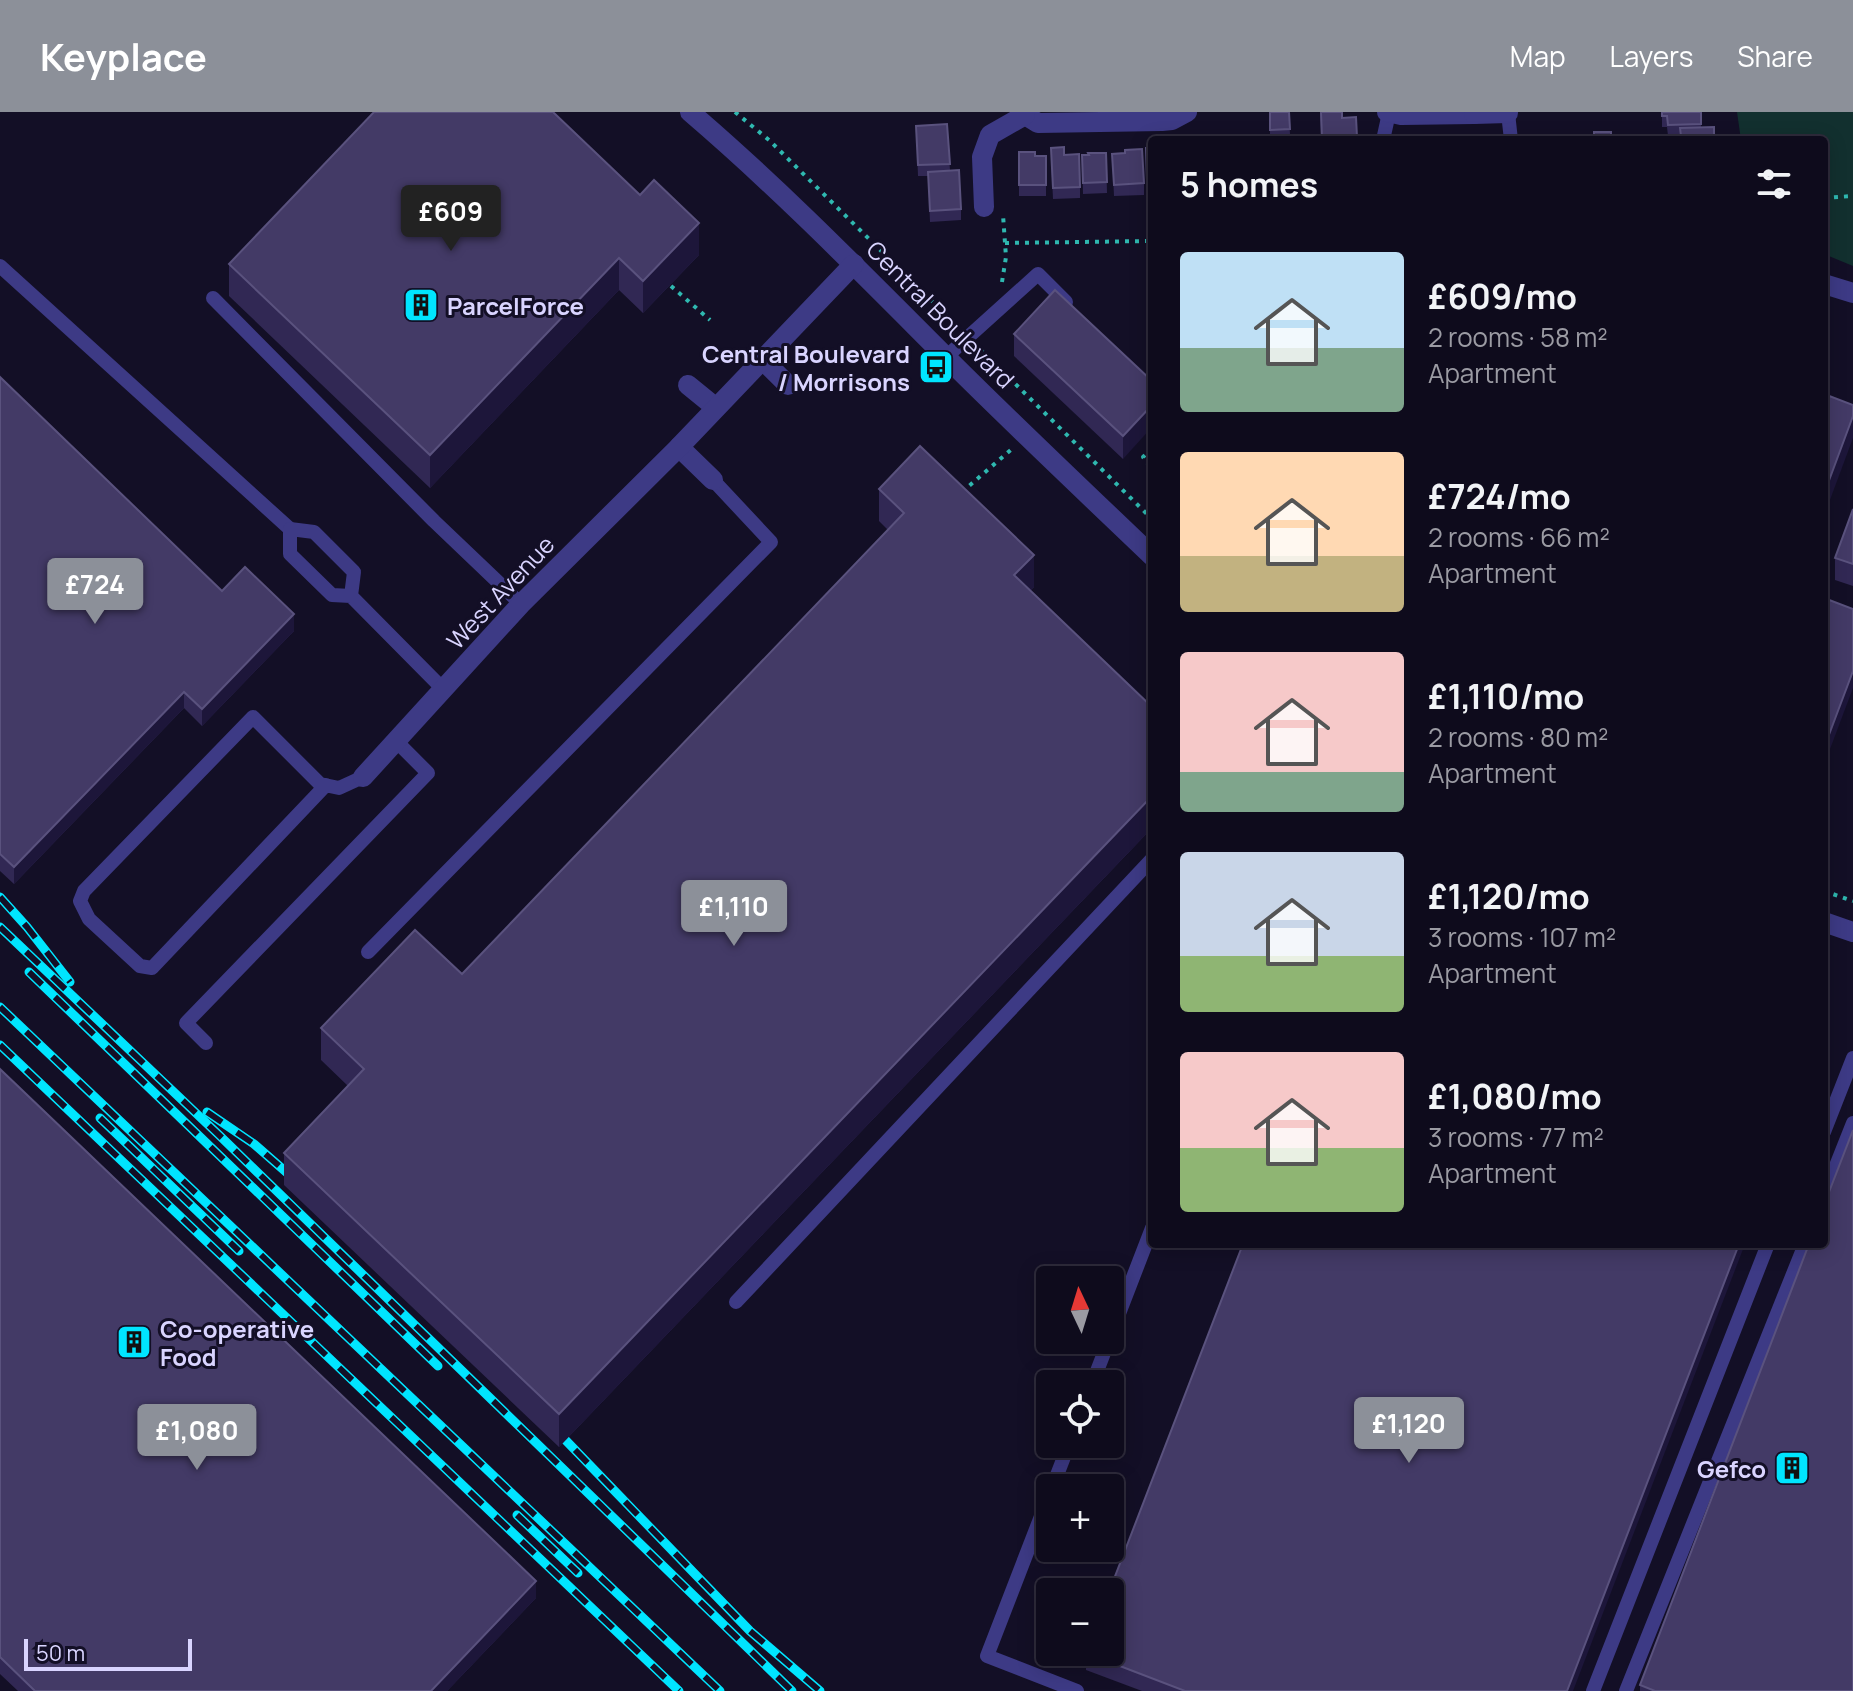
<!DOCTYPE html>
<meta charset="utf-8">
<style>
body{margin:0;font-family:Manrope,sans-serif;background:#1c1929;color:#f1f3f6;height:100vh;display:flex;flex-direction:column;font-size:30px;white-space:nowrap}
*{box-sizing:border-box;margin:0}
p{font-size:26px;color:#9b9ba3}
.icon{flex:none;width:44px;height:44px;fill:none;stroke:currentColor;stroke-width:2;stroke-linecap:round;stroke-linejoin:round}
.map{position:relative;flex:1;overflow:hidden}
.sheet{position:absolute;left:1148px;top:24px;width:680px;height:1112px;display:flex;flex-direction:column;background:#0e0b1c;border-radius:8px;box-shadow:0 4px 20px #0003,0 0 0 2px #2e2b3b}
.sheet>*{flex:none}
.needle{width:52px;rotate:356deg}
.buttons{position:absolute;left:1036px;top:1154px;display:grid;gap:16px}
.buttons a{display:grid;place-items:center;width:88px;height:88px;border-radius:8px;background:#0e0b1c;box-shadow:0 4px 20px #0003,0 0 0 2px #2e2b3b;font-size:40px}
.scale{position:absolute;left:24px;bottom:20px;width:168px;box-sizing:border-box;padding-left:8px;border:4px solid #d9d4ff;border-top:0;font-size:22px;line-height:28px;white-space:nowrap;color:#d9d4ff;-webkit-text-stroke:6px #130f26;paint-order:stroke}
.price{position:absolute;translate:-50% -68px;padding:0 18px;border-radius:8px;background:#8c9099;color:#fff;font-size:26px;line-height:52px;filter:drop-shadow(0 2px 4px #0008)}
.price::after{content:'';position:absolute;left:50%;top:48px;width:24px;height:18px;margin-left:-12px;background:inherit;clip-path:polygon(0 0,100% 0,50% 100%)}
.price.on{background:#222;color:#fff}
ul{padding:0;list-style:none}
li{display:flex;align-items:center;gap:24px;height:200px;padding:0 32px}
li span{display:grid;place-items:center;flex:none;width:224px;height:160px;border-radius:8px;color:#555}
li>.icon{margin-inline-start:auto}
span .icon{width:96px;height:96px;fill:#fffc;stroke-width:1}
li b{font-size:34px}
h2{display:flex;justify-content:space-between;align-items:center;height:96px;padding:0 32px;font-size:34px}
header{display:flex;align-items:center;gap:48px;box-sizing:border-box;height:112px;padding:0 40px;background:#8c9099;color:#fff}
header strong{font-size:38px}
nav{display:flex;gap:44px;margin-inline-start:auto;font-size:28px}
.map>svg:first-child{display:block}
.green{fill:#12302f}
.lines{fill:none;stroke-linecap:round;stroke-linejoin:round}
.path{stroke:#2fb8b0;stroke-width:4;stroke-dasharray:4 6;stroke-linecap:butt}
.service{stroke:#3d3a85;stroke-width:14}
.minor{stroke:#3d3a85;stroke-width:20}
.rail-casing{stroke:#00e5ff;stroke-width:9}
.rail{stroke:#130f26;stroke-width:6;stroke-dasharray:18;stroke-linecap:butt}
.minor-bridge{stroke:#3d3a85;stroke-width:20}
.wall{fill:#312854}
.shaded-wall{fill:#1d163a}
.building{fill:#433a66;stroke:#5a527e;stroke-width:2}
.labels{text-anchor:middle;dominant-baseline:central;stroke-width:6;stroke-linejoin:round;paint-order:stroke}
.poi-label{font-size:24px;font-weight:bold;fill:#d9d4ff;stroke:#130f26;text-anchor:start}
.street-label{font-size:24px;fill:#d9d4ff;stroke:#130f26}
</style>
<header>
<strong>Keyplace</strong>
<nav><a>Map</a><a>Layers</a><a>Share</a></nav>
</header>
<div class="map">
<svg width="1853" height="1579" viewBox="0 0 1853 1579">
<rect width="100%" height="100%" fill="#130f26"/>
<polygon class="green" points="1737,0 1853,0 1853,154 1824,142 1824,28 1741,28"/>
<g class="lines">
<g class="path">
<polyline points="735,0 769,28 957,214"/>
<polyline points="1824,86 1853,84"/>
<polyline points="1005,131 1152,129"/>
<polyline points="1002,170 1006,145 1003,103"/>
<polyline points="671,174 710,208"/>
<polyline points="980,237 1152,407"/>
<polyline points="1152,336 1143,345 1152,357"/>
<polyline points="962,380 1013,336"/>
<polyline points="1824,779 1853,789"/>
</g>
<g class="service">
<polyline points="1508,1 1511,28"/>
<polyline points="1383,28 1389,1"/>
<polyline points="0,154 290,417"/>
<polyline points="213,186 434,409 521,492"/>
<polyline points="946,245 1038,162 1066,190"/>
<polyline points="351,484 354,460 314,420 290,417 290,442 332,483 351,484 444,578"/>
<polyline points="326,673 152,856 140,854 89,807 80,789 84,779 253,605 320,672 339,676 363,665"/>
<polyline points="368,840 771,430 713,368"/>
<polyline points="206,931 186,911 428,661 396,629"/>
<polyline points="1824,1020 1853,946"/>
<polyline points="1824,1084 1853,1011"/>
<polyline points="736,1190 1152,747"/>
<polyline points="1110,1225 1152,1116"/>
<polyline points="1092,1272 1109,1228"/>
<polyline points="1052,1376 1069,1332"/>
<polyline points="1050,1381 987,1544 1077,1579"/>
<polyline points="1593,1579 1768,1132"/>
<polyline points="1626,1579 1805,1132"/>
</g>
<g class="minor">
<path d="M690 0C780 77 862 161 946 245 1013 312 1083 378 1152 444"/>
<polyline points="1387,0 1401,3 1474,2 1474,0"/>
<polyline points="1025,3 1038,11 1162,9 1172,8 1187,0"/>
<polyline points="984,95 982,45 990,23 1025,3"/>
<polyline points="1824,172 1853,181"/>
<polyline points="763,248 788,273"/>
<polyline points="688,273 715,295"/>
<polyline points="679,335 713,368"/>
<polyline points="363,665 521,492 679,335 854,152"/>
<polyline points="1824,810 1853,820"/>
</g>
<g class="rail-casing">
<g id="rail">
<polyline points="0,785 27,815 70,870"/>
<polyline points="0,815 219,1023 792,1579"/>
<polyline points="29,860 438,1254"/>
<polyline points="0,895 720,1579"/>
<polyline points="0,933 679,1579"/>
<polyline points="207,1000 254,1032 301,1073"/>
<polyline points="100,1006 239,1139"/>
<polyline points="550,1312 750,1519 820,1579"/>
<polyline points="517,1403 578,1461"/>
</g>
</g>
<use href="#rail" class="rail"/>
<polyline class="minor-bridge" points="1474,2 1508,1"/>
</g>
<g class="wall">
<polygon points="1270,0 1289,0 1290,23 1270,23"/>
<polygon points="1320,0 1342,6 1356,5 1357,28 1321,28"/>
<polygon points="1662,0 1701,0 1701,15 1681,24 1668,24 1667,15 1662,15"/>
<polygon points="947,12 950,59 961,97 961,108 930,110 928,64 918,64 916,14"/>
<polygon points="1152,36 1152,80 1147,80 1146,48"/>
<polygon points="1019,40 1035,44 1046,44 1046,84 1019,84"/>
<polygon points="1106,41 1107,81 1083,82 1082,43"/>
<polygon points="1112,42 1144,71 1144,83 1114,84"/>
<polygon points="1064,43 1080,75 1080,86 1053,87 1051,47"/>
<polygon points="699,143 643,201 619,178 430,376 229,184 229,152"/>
<polygon points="1014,222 1152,269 1123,347 1014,244"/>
<polygon points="0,265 222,479 294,519 202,614 184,596 14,772 0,759"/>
<polygon points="879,377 1034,475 1030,479 1152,595 1152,716 559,1335 284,1073 284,1041 348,974 321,948 321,916 462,862 888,418 879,409"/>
<polygon points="1853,397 1853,474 1835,468 1835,446"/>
<polygon points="0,957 536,1486 447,1579 18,1579 0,1562"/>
<polygon points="1086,1540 1573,1579 1142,1579 1086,1558"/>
<polygon points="1640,1573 1853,1579 1640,1579"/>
</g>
<g class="shaded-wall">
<polygon points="699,111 699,143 643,201 643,169"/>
<polygon points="619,146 619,178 430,376 430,343"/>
<polygon points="1152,293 1152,315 1123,347 1123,324"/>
<polygon points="1853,304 1853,326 1824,404 1824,382"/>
<polygon points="1034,443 1034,475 1014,495 1014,463"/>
<polygon points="294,502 294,519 202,614 202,597"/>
<polygon points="1853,559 1853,576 1824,653 1824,636"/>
<polygon points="184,580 184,596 14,772 14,755"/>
<polygon points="1152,684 1152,716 559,1335 559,1302"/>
<polygon points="1739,1132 1745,1132 1573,1579 1567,1579"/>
<polygon points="536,1469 536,1486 447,1579 431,1579"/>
</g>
<g class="building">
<polygon points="374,0 553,0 640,83 654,68 699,111 643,169 619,146 430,343 229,152"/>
<polygon points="1270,0 1289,0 1290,17 1270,18"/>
<polygon points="1321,0 1342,0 1342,6 1356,5 1357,25 1322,26"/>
<polygon points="1662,0 1701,0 1701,12 1668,13 1667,4 1662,4"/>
<polygon points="947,12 950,52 918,53 916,14"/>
<polygon points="1714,15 1714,28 1677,28 1677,24 1681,24 1680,16"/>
<polygon points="1594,20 1611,20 1611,24 1628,24 1628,28 1594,28"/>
<polygon points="1591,24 1591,28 1566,28 1566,25"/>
<rect x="1534" y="26" width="29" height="2"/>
<polygon points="1064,35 1064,43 1079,42 1080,75 1053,76 1051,36"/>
<polygon points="1146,36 1152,36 1152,68 1147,68"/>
<polygon points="1142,37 1144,71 1114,73 1112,42 1125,41 1125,38"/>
<polygon points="1019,40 1035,40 1035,44 1046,44 1046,73 1019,73"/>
<polygon points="1088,41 1106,41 1107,70 1083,71 1082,43 1089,43"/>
<polygon points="959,58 961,97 930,99 928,60"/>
<polygon points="1055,178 1152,269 1152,293 1123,324 1014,222"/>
<polygon points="0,265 222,479 245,455 294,502 202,597 184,580 14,755 0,742"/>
<polygon points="1824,282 1853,293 1853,304 1824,382"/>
<polygon points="920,334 1034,443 1014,463 1152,595 1152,684 559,1302 284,1041 364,957 321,916 415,818 462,862 904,401 879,377"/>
<polygon points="1853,397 1853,452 1835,446"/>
<polygon points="1824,486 1853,497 1853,559 1824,636"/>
<polygon points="0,957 536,1469 431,1579 35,1579 0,1545"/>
<polygon points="1853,1018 1853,1579 1655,1579 1640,1573 1809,1132 1824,1132 1824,1093"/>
<polygon points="1243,1132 1739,1132 1567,1579 1185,1579 1086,1541 1110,1540 1109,1480"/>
</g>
<defs>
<g id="building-square" transform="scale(1.8)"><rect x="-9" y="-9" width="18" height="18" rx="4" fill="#00e5ff" stroke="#130f26"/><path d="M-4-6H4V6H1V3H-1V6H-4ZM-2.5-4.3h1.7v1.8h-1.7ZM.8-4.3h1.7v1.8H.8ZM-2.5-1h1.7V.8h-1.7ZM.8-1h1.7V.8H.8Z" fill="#111"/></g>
<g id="bus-square" transform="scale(1.8)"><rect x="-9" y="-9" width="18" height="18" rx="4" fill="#00e5ff" stroke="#130f26"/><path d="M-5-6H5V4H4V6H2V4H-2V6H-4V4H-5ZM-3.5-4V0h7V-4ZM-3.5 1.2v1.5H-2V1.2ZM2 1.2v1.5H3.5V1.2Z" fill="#111"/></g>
</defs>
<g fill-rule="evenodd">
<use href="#building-square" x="421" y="193"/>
<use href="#bus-square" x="936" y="255"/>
<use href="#building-square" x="134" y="1230"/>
<use href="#building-square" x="1792" y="1356"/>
</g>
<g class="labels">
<g class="poi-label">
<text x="447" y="193">ParcelForce</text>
<text x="910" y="241" text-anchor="end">Central Boulevard<tspan x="910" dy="28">/ Morrisons</tspan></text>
<text x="160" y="1216">Co-operative<tspan x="160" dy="28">Food</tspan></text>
<text x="1766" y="1356" text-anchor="end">Gefco</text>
</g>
<g class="street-label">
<text transform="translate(941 202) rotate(45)">Central Boulevard</text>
<text transform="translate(500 480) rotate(-47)">West Avenue</text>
</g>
</g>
</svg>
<div class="buttons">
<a><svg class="needle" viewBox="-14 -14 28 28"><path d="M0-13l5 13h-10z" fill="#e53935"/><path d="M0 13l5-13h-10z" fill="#9b9ba3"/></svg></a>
<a><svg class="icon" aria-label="locate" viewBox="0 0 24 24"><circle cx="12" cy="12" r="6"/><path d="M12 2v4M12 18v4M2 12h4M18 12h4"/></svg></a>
<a>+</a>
<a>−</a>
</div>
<div class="scale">50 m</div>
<b class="price on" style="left:451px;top:141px">£609</b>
<b class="price" style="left:95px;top:514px">£724</b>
<b class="price" style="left:734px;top:836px">£1,110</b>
<b class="price" style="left:1409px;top:1353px">£1,120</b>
<b class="price" style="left:197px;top:1360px">£1,080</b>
<section class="sheet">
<h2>5 homes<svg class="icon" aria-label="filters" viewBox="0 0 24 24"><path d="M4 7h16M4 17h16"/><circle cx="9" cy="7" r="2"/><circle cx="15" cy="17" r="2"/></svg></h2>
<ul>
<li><span style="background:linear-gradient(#bfe0f5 60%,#7fa58c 0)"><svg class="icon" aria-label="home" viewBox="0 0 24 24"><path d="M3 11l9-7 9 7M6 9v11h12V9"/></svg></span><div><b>£609/mo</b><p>2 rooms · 58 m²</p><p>Apartment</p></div></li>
<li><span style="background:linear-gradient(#ffd9b3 65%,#c2b280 0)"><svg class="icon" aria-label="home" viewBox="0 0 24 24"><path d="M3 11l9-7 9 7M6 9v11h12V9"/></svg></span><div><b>£724/mo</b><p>2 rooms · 66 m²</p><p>Apartment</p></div></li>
<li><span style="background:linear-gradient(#f6c9c9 75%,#7fa58c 0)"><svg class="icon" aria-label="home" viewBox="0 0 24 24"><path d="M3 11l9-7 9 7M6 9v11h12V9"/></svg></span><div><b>£1,110/mo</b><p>2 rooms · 80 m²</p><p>Apartment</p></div></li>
<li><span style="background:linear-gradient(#c9d6e8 65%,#8fb573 0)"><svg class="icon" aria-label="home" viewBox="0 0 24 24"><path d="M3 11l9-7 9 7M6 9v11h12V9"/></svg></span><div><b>£1,120/mo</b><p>3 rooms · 107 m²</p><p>Apartment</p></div></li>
<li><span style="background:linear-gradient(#f6c9c9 60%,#8fb573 0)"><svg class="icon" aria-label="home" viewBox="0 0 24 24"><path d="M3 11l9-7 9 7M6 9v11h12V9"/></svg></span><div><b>£1,080/mo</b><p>3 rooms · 77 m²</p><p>Apartment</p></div></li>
</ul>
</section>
</div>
